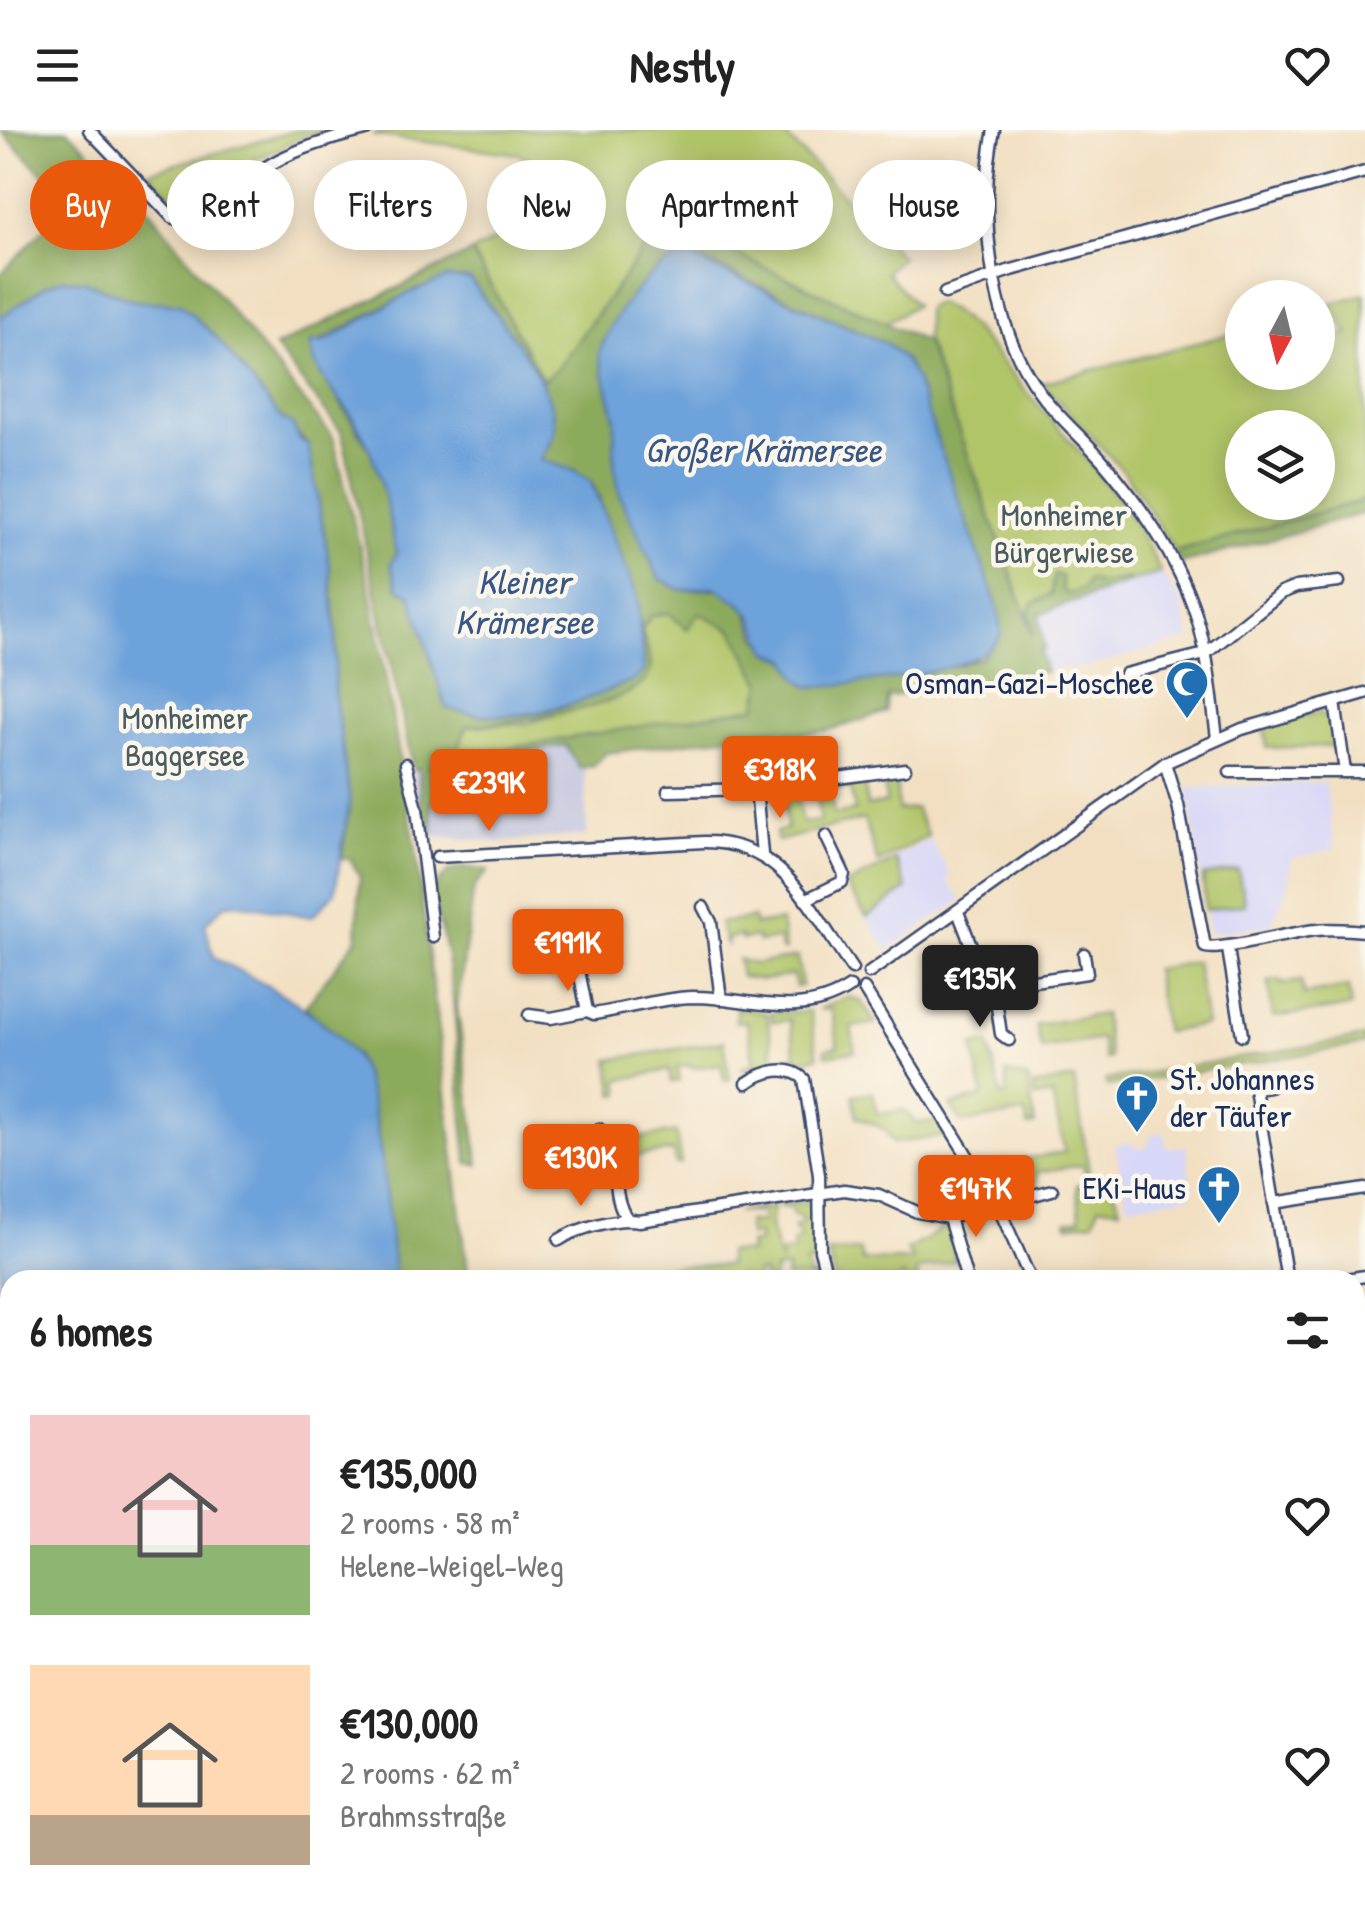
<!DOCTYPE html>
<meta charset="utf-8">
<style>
body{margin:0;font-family:"Patrick Hand",sans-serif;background:#f6f6f6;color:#222;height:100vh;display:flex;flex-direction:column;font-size:38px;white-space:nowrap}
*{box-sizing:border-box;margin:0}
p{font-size:32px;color:#767676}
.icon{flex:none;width:55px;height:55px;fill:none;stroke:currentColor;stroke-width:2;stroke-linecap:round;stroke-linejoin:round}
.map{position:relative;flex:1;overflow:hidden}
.sheet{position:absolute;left:0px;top:1140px;width:1365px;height:642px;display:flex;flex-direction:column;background:#fff;border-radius:30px 30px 0 0;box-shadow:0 5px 25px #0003}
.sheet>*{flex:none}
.guide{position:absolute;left:30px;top:30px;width:1305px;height:90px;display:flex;gap:20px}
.needle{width:65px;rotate:187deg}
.buttons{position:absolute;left:1225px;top:150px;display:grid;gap:20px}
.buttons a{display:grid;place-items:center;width:110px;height:110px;border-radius:50%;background:#fff;box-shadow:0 5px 25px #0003;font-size:50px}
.price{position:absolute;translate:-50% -85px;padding:0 22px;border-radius:10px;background:#ea580c;color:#fff;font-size:32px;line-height:65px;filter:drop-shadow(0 2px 5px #0008)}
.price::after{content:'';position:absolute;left:50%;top:60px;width:30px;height:22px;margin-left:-15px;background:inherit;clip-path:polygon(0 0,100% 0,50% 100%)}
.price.active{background:#222;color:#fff}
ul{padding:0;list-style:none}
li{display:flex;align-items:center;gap:30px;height:250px;padding:0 30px}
li span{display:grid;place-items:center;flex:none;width:280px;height:200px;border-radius:0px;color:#555}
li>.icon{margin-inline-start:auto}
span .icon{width:120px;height:120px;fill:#fffc;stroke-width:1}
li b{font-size:42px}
h2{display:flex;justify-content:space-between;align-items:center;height:120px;padding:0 30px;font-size:42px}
.tag{padding:0 35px;border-radius:45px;background:#fff;box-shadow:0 5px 25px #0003;font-size:35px;line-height:90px}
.tag.active{background:#ea580c;color:#fff}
header{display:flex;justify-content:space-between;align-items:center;height:130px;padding:0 30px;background:#fff;font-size:45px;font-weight:800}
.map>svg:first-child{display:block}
.built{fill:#d7d7f8}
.industrial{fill:#bfc2dd}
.green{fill:#b0c468;stroke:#667a63;stroke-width:2.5;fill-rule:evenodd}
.forest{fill:#8caa5c;stroke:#546c5d;stroke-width:2.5;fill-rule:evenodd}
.water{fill:#6ea2da;stroke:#44689c;stroke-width:2.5}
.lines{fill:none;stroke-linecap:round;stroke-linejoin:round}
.minor-casing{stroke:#3b496d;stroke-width:15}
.minor{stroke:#fff;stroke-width:10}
.labels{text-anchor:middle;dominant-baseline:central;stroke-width:9;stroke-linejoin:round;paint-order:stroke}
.park-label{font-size:32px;fill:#485c61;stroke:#fbf7ec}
.poi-label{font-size:32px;fill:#1b2f5e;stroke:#fbf7ec;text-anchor:end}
.water-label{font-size:35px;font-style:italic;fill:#385789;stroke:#fbf7ec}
</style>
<header><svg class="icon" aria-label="menu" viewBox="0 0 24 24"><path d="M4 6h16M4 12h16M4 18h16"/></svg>Nestly<svg class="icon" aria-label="heart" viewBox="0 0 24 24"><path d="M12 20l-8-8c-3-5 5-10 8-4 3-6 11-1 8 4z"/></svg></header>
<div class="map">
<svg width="1365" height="1782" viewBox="0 0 1365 1782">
<rect width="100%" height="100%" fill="#fbf7ec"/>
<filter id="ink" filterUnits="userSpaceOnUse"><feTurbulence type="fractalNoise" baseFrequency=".01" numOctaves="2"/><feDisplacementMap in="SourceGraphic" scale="20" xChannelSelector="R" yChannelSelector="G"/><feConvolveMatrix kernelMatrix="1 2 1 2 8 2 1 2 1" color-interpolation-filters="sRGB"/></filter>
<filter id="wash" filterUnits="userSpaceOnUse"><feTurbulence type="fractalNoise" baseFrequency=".0048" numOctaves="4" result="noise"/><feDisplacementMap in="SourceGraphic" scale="40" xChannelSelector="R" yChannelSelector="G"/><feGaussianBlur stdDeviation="2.25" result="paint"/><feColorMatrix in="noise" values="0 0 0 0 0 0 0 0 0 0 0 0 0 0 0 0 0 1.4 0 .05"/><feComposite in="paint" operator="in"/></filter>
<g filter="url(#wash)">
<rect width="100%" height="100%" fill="#f2dfc1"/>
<g class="built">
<polygon points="1161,443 1181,471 1190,509 1086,537 1045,540 1025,482"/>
<polygon points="1325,652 1335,719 1291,728 1287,761 1270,795 1209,803 1188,658"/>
<polygon points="930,709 951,746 947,750 962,770 887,820 845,755"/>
<polygon points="1164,1002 1167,1018 1186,1016 1193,1065 1128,1075 1115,1015 1126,1012 1141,1019 1148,1015 1151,1005"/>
<polygon points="0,1668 10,1669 10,1772 372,1773 343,1774 343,1782 0,1782"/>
</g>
<polygon class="industrial" points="584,613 587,705 503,712 420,705 413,639"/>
<g class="green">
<polygon points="298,0 331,0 300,8 234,41 192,77 180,75 148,42"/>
<polygon points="392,0 780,0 901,126 886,142 915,175 885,193 664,91 558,238 543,250 472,122 594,59 519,24 372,5"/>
<path d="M1365 164V370L1175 422 1125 343 1042 253 1242 201V242H1318V203L1349 205 1330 174ZM1242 298H1318V372H1242Z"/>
<path d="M936 173C968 184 997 228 1019 253 1071 314 1129 368 1161 443L1025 482 926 212V178Z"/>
<polygon points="699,482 733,500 762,554 756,577 455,628 466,596 528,593 631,562 646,526 642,499 650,486 668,483 677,488"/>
<polygon points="1319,582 1332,590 1334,616 1267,618 1264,597"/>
<polygon points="864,651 867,676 886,673 884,653 896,651 898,680 915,678 928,706 878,733 864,689 777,711 776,702 787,699 783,664 776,660 796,658 802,693 820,691 816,661 803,662 803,658 830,655 834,685 855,681 850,658 837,659 837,654"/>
<polygon points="896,730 907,759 867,787 846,755"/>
<polygon points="1238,740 1245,774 1205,780 1203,746"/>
<polygon points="753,788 754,795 781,791 785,820 781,820 779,809 758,812 757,807 742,810 741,806 728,808 727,816 719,793"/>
<polygon points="797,827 802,856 796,857 793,845 764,850 741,847 738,829 754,834"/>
<polygon points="1196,832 1206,895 1165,902 1154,839"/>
<polygon points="1280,850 1281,854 1301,851 1304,865 1348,857 1351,877 1273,887 1268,852"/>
<polygon points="850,867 861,871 876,893 851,897 855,921 826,925 825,919 838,916 832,880 819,879"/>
<polygon points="736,878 767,883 775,934 741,939 754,934 747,891 736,892"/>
<polygon points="810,881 818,927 783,932 782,928 796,926 790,890 773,892 771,883"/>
<polygon points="1103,884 1110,928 1105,929 1101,909 1041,919 1036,895"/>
<polygon points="1365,907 1365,914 1107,956 1106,950"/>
<polygon points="724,911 730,950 724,951 721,934 692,938 691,935 677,937 679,951 672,952 669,940 619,950 621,964 615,965 609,930"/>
<polygon points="988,913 1002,967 1007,966 1006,943 1028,949 1035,995 1028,996 1025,983 962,993 951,976 983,966 973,916"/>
<polygon points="1074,949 1090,1047 1086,1047 1083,1035 1037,1042 1037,1063 1024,1065 1011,1036 1001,1033 1065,1022 1052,965 1035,968 1033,956"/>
<polygon points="873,962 877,984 904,980 915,993 939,991 948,1006 893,1013 884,999 857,987 853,965"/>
<polygon points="676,1002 681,1034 676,1034 673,1021 630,1027 632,1041 627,1042 622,1011"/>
<polygon points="1110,1045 1120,1078 1099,1076 1094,1091 1068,1095 1067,1091 1080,1089 1077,1055 1091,1053 1090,1047"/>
<polygon points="808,1071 815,1076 819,1132 806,1133 810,1148 822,1146 822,1150 786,1147 787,1138 775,1140 773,1150 763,1150 764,1143 758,1142 756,1150 740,1146 739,1150 622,1150 621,1138 728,1135 727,1122 750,1123 749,1114 759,1112 758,1104 749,1106 747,1092 762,1092 761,1082 737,1082 773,1077 770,1096 780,1133 779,1123 794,1121 793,1111 801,1109 793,1097 801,1095 803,1089 793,1085 791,1078 778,1076"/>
<polygon points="940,1093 949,1098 958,1134 954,1127 952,1132 917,1141 918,1150 905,1150 903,1145 898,1150 835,1150 828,1122 860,1121 862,1131 912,1130 907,1120 941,1100"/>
</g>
<g class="forest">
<polygon points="0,0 68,0 95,27 95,34 66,67"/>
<polygon points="113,35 333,307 370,459 415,714 469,1150 393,1150 376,993 356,926 305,877 357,808 360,746 350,729 342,729 350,669 334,561 336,503 330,436 308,314 283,290 214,205 180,174 134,171 87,152 48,154 0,188 0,145 100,40"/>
<path d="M664 91 926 212 1034 506 1029 483 1032 474 1051 464 1054 445 1061 446 1063 461 1069 464 1083 459 1088 450 1101 454 1128 449 1129 453 1039 484 1044 520H1039L1046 542 887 567 886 582C855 591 812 612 781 599L606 623 594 635 579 638 566 615 429 637 436 666 431 673 433 700 423 704 419 639H413L342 303 275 217 472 122 543 250 558 238ZM675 128 706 131 887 214 905 231 916 251 998 478 983 527 958 535 849 554 778 525 758 507 747 479 720 459 681 460 659 448 620 366 614 324 617 297 605 244 620 182ZM447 148 470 149 509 201 546 263 551 276 541 331 574 341 591 352 598 365 640 490 644 530C597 580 514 598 446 578L411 465 398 457 391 433 397 423 378 333 335 264 316 213 409 163ZM668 483 687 499 699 483 733 500 762 554 756 577 455 627 467 596C499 594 651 579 651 536 651 527 644 511 642 500L651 486Z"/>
<polygon points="1365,370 1365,383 1181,434 1175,422"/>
<path d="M466 737 488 741 474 757 457 877 479 1035 468 1033C455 943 461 848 430 762L449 741Z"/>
</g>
<g class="water">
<path d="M690 127 887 214 905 231 916 251 998 478 1001 505C978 547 855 553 809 557L797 547 788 529 768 522 752 485 739 472 714 457 681 460 659 448 620 366 614 334 615 287 599 224C611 189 649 129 690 127Z"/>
<path d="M447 148 470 149C494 185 560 256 554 302 552 313 544 320 541 330L574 341 591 352 637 465 644 541 635 550C574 575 513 598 446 578L411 465 398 458 391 433 397 423C385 372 380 325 348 281 333 260 311 240 311 212H324L409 163Z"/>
<path d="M63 149 87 152 134 171 180 174 214 205 283 290 292 294 300 310 308 314 330 436 336 503 334 561 350 669 335 762 312 787 235 773 224 775 205 794 214 828C265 854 317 878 353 924 379 956 389 1097 394 1143L393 1150H10V1535L0 1541V188L48 154Z"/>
</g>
</g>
<g filter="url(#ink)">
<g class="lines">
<g class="minor-casing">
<g id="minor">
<path d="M89 0 172 87 183 91 197 88C265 35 280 21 366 0"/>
<path d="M994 0C977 79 990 198 1041 264 1059 288 1083 308 1103 331 1137 371 1174 423 1192 473 1208 516 1211 563 1217 608"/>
<polyline points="945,163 1008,141 1365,42"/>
<polyline points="1125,544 1205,524 1281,463 1296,457 1339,452"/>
<polyline points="1335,572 1345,642"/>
<path d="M1165 633 1178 675 1205 817C1220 822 1291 802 1316 800 1332 798 1349 800 1365 801"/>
<polyline points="406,634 417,679 433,807"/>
<polyline points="1230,642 1365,642"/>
<polyline points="756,659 762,724"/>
<polyline points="668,661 756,659 905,639"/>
<path d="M437 727 704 712C784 711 812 782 852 839"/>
<polyline points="805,770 842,752 844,744 826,706"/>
<polyline points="703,777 711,792 721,869"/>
<polyline points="958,782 985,851 994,857 1087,843 1084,824"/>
<polyline points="567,814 577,831 587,881"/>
<polyline points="1228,819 1242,905"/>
<polyline points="869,843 1165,633 1242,599 1365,563"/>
<polyline points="994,857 1001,904 1009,910"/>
<polyline points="864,859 996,1072 1031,1150"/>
<path d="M529 885 551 888 587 881 594 884C627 879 659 868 693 867 748 867 799 891 850 857"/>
<path d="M747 953C764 941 788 934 804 949L819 1045 820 1120 828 1150"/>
<polyline points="1270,957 1255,959 1287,1150"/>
<path d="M599 999C623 1019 608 1064 627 1088"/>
<polyline points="1274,1073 1365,1059"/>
<polyline points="949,1088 967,1150"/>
<path d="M559 1110C577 1098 619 1087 639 1091L844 1060 879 1065 917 1082 949 1088 1052 1060"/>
<polyline points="1340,1150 1365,1146"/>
<polyline points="1355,1387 1365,1386"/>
<polyline points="1355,1476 1365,1473"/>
<polyline points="1355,1610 1365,1609"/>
<polyline points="0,1658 10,1659"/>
<polyline points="1355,1771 1365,1770"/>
<polyline points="385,1772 386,1782"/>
<polyline points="544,1772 544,1782"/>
<polyline points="641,1772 642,1782"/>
<polyline points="898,1772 898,1782"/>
<polyline points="1130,1772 1131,1782"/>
<polyline points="1249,1782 1343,1772"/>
</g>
</g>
<use href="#minor" class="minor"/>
</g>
</g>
<defs>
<g id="mosque-pin" transform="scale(2.25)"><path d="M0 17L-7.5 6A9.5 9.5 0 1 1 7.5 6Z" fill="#1f6fb2" stroke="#fbf7ec"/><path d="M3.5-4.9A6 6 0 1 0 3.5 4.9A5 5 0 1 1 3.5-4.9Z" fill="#fff"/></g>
<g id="church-pin" transform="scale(2.25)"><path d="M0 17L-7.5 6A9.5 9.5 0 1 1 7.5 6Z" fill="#1f6fb2" stroke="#fbf7ec"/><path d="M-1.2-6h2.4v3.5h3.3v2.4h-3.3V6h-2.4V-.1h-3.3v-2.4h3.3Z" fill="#fff"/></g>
</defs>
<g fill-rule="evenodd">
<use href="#mosque-pin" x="1187" y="552"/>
<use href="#church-pin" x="1137" y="966"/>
<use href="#church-pin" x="1219" y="1057"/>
</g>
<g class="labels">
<g class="park-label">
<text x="1064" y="384">Monheimer<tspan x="1064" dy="37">Bürgerwiese</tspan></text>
<text x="185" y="587">Monheimer<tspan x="185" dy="37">Baggersee</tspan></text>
</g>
<g class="poi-label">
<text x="1154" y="552">Osman-Gazi-Moschee</text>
<text x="1170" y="948" text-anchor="start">St. Johannes<tspan x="1170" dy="37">der Täufer</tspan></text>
<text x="1186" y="1057">EKi-Haus</text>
</g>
<g class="water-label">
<text x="763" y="319">Großer Krämersee</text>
<text x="524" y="451">Kleiner<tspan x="524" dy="40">Krämersee</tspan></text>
</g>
</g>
</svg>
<div class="buttons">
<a><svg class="needle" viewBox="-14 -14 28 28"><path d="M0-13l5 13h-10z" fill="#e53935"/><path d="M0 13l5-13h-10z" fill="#767676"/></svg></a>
<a><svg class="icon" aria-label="layers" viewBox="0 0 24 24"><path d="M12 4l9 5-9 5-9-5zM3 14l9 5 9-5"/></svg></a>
</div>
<b class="price" style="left:780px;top:691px">€318K</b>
<b class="price" style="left:489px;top:704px">€239K</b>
<b class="price" style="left:568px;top:864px">€191K</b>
<b class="price active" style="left:980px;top:900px">€135K</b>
<b class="price" style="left:581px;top:1079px">€130K</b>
<b class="price" style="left:976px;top:1110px">€147K</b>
<div class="guide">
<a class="tag active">Buy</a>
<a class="tag">Rent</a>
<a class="tag">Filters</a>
<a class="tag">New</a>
<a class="tag">Apartment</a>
<a class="tag">House</a>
</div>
<section class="sheet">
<h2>6 homes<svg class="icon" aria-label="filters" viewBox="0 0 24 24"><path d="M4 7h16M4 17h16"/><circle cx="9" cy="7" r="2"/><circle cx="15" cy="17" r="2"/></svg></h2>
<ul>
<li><span style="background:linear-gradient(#f6c9c9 65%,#8fb573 0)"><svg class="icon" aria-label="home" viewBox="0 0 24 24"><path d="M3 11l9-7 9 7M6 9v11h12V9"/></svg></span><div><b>€135,000</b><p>2 rooms · 58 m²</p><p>Helene-Weigel-Weg</p></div><svg class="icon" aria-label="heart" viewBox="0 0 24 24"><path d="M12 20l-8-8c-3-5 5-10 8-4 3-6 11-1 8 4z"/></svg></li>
<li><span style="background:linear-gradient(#ffd9b3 75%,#b9a48a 0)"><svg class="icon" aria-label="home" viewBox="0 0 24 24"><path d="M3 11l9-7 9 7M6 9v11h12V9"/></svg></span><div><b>€130,000</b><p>2 rooms · 62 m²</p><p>Brahmsstraße</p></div><svg class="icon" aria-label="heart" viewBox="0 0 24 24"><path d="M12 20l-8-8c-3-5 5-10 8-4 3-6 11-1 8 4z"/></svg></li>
</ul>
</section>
</div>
